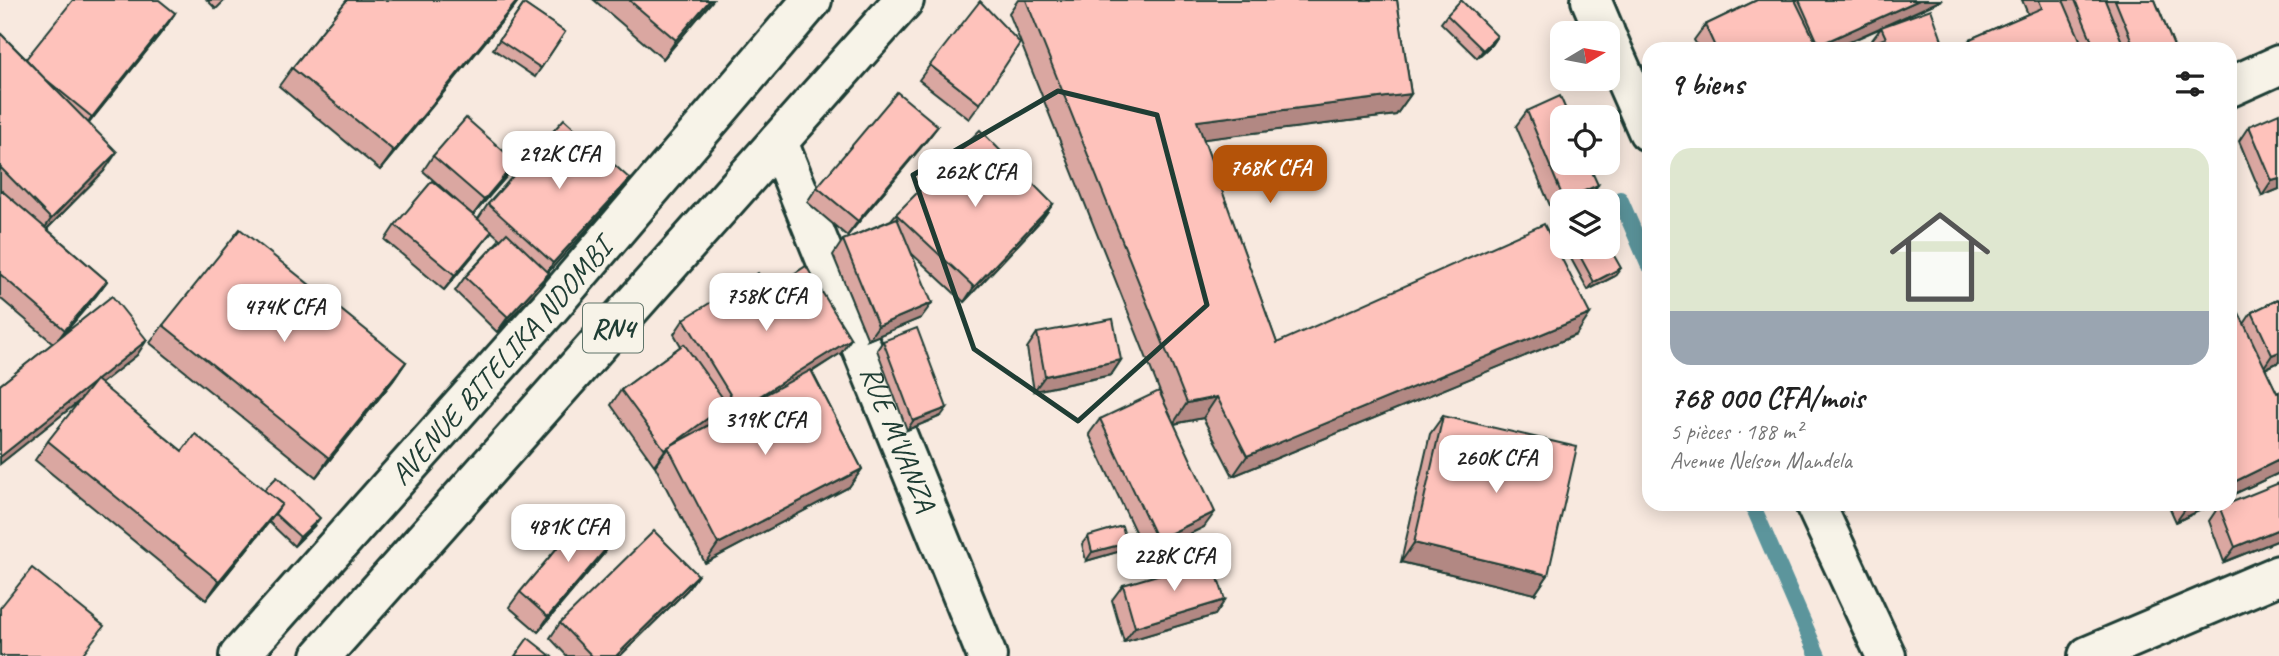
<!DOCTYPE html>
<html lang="fr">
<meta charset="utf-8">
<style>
body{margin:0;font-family:Caveat,sans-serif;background:#f2f2f2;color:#222;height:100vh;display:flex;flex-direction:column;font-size:26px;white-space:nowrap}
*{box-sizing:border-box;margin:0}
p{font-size:23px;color:#767676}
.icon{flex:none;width:38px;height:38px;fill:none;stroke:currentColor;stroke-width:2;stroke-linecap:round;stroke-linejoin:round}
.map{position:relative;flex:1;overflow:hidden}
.sheet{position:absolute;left:1642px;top:42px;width:595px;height:469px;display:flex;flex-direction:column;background:#fff;border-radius:21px;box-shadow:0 4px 18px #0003}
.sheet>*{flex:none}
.needle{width:46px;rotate:80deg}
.fabs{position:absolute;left:1550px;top:21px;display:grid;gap:14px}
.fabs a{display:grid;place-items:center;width:70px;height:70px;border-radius:14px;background:#fff;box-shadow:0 4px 18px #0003;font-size:35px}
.price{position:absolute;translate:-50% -60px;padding:0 16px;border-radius:14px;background:#fff;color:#222;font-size:23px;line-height:46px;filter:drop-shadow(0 2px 4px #0008)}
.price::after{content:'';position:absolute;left:50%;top:42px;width:21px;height:16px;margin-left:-10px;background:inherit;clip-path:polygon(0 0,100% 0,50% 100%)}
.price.current{background:#b45309;color:#fff}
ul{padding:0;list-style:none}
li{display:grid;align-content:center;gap:14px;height:371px;padding:0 28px}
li+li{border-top:2px solid #e0e0e0}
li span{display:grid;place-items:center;height:217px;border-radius:21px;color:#555}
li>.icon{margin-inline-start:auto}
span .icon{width:126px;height:126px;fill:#fffc;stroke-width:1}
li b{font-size:30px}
h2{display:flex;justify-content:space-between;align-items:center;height:84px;padding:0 28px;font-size:30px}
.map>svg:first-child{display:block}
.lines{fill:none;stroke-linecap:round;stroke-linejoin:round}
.stream{stroke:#5b959c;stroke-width:16}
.minor-casing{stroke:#1f3d34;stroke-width:44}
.highway-casing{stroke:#1f3d34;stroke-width:44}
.minor{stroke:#f7f3e8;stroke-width:38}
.highway{stroke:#f7f3e8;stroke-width:38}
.wall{fill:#daa7a1;stroke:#1f3d34;stroke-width:2;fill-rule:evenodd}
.shaded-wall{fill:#b28883;stroke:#1f3d34;stroke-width:2}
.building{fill:#fec2bb;stroke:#1f3d34;stroke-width:2}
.marked{fill:none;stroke:#1f3d34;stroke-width:5;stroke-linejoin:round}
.labels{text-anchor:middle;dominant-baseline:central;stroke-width:6;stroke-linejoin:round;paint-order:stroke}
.shield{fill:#f7f3e8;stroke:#60746a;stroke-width:2}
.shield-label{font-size:28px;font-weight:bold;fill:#1f3d34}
.street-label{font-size:30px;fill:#1f3d34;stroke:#f7f3e8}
</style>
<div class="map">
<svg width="2279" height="656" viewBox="0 0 2279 656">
<rect width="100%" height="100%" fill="#f8e9df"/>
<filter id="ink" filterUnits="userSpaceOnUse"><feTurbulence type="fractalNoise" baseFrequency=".0143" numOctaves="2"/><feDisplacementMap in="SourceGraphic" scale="14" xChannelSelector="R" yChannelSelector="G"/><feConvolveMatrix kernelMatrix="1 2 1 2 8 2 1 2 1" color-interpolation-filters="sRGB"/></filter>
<g filter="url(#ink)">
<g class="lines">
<g class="stream">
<polyline points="1620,199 1648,264"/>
<polyline points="1752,504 1818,656"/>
</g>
<g class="minor-casing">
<g id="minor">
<polyline points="1591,0 1605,33"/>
<polyline points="1608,40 1648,131"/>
<polyline points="2230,87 2279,65"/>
<path id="s1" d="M778 142 987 656"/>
<polyline points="1815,504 1886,656"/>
<polyline points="2088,656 2279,575"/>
</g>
</g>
<g class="highway-casing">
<g id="highway">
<path id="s2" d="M239 656 550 307 812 0"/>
<polyline points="321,656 904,0"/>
</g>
</g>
<use href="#minor" class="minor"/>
<use href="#highway" class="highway"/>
</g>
<g class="wall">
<polygon points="207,0 225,0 216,9"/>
<polygon points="347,0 519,0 380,170 279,86 292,68"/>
<polygon points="594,0 713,0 663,59"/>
<polygon points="1018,0 1397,0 1411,94 1396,115 1203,139 1277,343 1576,335 1233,476 1203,418 1174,424 1204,527 1146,555 1089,434 1100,419 1164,402 1009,13"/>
<polygon points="1757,0 1942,0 1883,27 1945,49 1869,44 1881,28 1833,49 1699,49 1694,40 1705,25"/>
<polygon points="2022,0 2155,0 2175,49 1963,49 1970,39 2028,14"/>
<polygon points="524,4 565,32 535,77 493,49"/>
<polygon points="175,13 165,28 89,123 104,171 47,229 107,281 96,296 63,335 137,355 100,384 182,451 264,490 314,526 294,546 269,522 206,600 35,460 48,441 82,399 0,464 0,385 53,343 0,298 0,33 26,59"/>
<polygon points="1447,15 1497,36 1491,45 1477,58 1441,23"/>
<polygon points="930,65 980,104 969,119 919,80"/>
<polygon points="1527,111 1587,200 1584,201 1563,201 1563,211 1554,215 1516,126"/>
<polygon points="938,126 927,140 847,236 807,202 817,187"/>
<polygon points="2249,126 2279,189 2262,196 2239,141"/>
<polygon points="433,156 506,177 473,215 423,171"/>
<polygon points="630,179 619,194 548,272 539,288 497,332 455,291 465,277 500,239 491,231 481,246 444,290 385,240 395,225 478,219 488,204"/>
<polygon points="1053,204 1042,219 964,302 910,252 921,318 868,340 833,255 843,240 891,220 896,214"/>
<polygon points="1575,247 1615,276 1588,290 1569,255"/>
<path d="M769 290 841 353 812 372 862 469 849 487 705 563 655 466 657 463 654 465 611 405 621 390 681 346 674 334 684 319ZM722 412 725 416 708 426 716 419Z"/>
<polygon points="2279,299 2279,362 2265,369 2277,393 2279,392 2279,473 2230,496 2230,317 2244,324 2252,312"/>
<polygon points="163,325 406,362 393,381 316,477 150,343"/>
<polygon points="1037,333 1121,360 1111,375 1034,391 1027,348"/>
<polygon points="883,341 941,416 907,430 877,350"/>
<polygon points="1443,416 1548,575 1535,594 1401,562 1430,434"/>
<polygon points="2168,504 2213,504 2176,522"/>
<polygon points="2219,506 2279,540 2224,562 2209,521"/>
<polygon points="1088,536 1127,543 1121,551 1086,561 1082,544"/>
<polygon points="606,551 538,632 509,607 520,592"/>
<polygon points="698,575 687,590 620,656 567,656 550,638 560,623"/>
<polygon points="1123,585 1225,600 1215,615 1124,642 1112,600"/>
</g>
<g class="shaded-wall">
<polygon points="518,0 519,0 514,7 380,170 394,151"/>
<polygon points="710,0 713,0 663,59 676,40"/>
<polygon points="1919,0 1942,0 1833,49 1816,49 1819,45"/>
<polygon points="175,13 165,28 82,132 92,117"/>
<polygon points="1497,36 1491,45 1477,58 1483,50"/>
<polygon points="1411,94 1396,115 1182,142 1197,121"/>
<polygon points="938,126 927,140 847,236 858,221"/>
<polygon points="117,152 104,171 38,238 51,219"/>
<polygon points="516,162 506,177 473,215 484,200"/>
<polygon points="630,179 619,194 543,278 553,263"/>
<polygon points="2279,179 2279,189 2262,196 2272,181"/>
<polygon points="1598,185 1587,200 1584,201 1563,201"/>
<polygon points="1563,202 1563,211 1554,215"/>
<polygon points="1053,204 1042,219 964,302 974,287"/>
<polygon points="492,231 481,246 444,290 455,275"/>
<polygon points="1621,268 1615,276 1588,290 1594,282"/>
<polygon points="549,273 539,288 497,332 508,317"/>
<polygon points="107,281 96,296 54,345 65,330"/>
<polygon points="932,303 921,318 868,340 878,326"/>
<polygon points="1590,314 1576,335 1233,476 1247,456"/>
<polygon points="851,339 841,353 729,423 739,409"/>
<polygon points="147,340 137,355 0,464 0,457"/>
<polygon points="2279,352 2279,362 2262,370 2272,355"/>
<polygon points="1121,360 1111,375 1034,391 1045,376"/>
<polygon points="406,362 393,381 316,477 329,458"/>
<polygon points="1217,397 1203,418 1173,424 1187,403"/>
<polygon points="727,404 716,419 671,453 668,447"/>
<polygon points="947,408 941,416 907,430 913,421"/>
<polygon points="668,448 657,463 654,465 665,450"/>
<polygon points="2279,460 2279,473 2230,496 2230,484"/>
<polygon points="862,469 849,487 705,563 718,544"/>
<polygon points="282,504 268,523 206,600 219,581"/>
<polygon points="2189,504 2213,504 2176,522"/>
<polygon points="1215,512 1204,527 1146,555 1157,540"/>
<polygon points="320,518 314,526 294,546 300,537"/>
<polygon points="2279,529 2279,540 2224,562 2235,547"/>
<polygon points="617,536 606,551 538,632 548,617"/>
<polygon points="1127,543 1121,551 1086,561 1092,552"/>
<polygon points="1414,543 1548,575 1535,594 1401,562"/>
<polygon points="698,575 687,590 620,656 616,656"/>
<polygon points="1225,600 1215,615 1124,642 1135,627"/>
</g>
<g class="building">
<polygon points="73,0 159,0 175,13 92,117 43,77 26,59"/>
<polygon points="347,0 518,0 394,151 292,68"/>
<polygon points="629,0 710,0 676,40"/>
<polygon points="1026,0 1397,0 1411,94 1197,121 1277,343 1544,224 1590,314 1247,456 1217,397 1187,403"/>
<polygon points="1461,0 1497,36 1483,50 1447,15"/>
<polygon points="1757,0 1795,0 1817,45 1808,49 1716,49 1705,25"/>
<polygon points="1799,0 1919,0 1819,45"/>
<polygon points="2039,0 2063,0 2084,49 1974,49 1970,39 2042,8"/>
<polygon points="2075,0 2105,0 2125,49 2095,49"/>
<polygon points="2115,0 2155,0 2175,49 2135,49"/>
<polygon points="980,1 1020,43 980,104 930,65"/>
<polygon points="524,4 565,32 541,68 499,40"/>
<polygon points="1931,9 1945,49 1856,49 1886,38 1881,27"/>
<polygon points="0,33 117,152 51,219 0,167"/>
<polygon points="897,92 938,126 858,221 817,187"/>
<polygon points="1560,96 1569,117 1563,117 1563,163 1588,163 1598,185 1564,200 1527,111"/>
<polygon points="2279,113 2279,179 2272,181 2249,126"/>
<polygon points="466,118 516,162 484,200 433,156"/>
<polygon points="564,119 630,179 553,263 488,204"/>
<polygon points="980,130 1053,204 974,287 896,214"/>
<polygon points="432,181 492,231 455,275 395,225"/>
<polygon points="0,189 107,281 65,330 0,274"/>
<polygon points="897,218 932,303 878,326 843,240"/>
<polygon points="240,229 406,362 329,458 163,325"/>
<polygon points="507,233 549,273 508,317 465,277"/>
<polygon points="1608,245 1621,268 1594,282 1575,247 1608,247"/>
<polygon points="806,266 851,339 739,409 684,319 758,273 769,290"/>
<polygon points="112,296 147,340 0,457 0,385"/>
<polygon points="2279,299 2279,352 2272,355 2252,312"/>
<polygon points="2239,313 2277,393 2279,392 2279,460 2230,484 2230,317"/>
<polygon points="1113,319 1121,360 1045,376 1037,333"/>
<polygon points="917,328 947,408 913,421 883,341"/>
<polygon points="684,344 727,404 665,450 621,390"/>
<polygon points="811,370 862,469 718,544 668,447"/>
<polygon points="96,380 182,451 195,434 282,504 219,581 48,441"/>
<polygon points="1159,391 1215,512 1157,540 1100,419"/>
<polygon points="1443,416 1577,447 1548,575 1414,543"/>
<polygon points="277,477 320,518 300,537 275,514 282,504 264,490"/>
<polygon points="2279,483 2279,529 2235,547 2219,506 2226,504 2230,504 2230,503"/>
<polygon points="588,511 617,536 548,617 520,592"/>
<polygon points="1122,526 1127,543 1092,552 1088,536"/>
<polygon points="654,531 698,575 616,656 592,656 560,623"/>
<polygon points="1212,559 1225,600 1135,627 1123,585"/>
<polygon points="32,568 104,626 81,656 0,656 0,608"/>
<polygon points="528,638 551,656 515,656"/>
</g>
</g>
<path class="marked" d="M1058 91 1157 115 1207 305 1078 421 974 349 913 175Z"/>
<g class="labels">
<rect class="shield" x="583" y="303.5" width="60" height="49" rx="5"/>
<g class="shield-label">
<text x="613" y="328">RN4</text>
</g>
<g class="street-label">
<text stroke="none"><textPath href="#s2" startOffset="394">AVENUE BITELIKA NDOMBI</textPath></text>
<text stroke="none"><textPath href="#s1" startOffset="320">RUE M'VANZA</textPath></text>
</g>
</g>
</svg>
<div class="fabs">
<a><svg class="needle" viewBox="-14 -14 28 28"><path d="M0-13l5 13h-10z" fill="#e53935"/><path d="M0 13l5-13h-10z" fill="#767676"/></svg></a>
<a><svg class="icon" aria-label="locate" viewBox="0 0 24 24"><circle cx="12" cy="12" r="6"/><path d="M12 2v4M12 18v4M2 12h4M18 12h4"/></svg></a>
<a><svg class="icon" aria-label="layers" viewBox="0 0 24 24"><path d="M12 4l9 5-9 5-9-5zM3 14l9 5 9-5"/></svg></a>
</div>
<b class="price" style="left:559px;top:191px">292K CFA</b>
<b class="price current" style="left:1270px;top:205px">768K CFA</b>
<b class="price" style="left:975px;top:209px">262K CFA</b>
<b class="price" style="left:766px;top:333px">758K CFA</b>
<b class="price" style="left:284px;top:344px">474K CFA</b>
<b class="price" style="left:765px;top:457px">319K CFA</b>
<b class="price" style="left:1496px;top:495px">260K CFA</b>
<b class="price" style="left:568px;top:564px">481K CFA</b>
<b class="price" style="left:1174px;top:593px">228K CFA</b>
<section class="sheet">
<h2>9 biens<svg class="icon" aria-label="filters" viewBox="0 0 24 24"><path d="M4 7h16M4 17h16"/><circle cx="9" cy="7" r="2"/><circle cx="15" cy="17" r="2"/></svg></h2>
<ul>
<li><span style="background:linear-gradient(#dfe7d0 75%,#9aa5b1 0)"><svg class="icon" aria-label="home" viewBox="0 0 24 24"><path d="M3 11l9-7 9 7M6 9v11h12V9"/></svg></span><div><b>768 000 CFA/mois</b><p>5 pièces · 188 m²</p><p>Avenue Nelson Mandela</p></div></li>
</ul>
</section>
</div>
